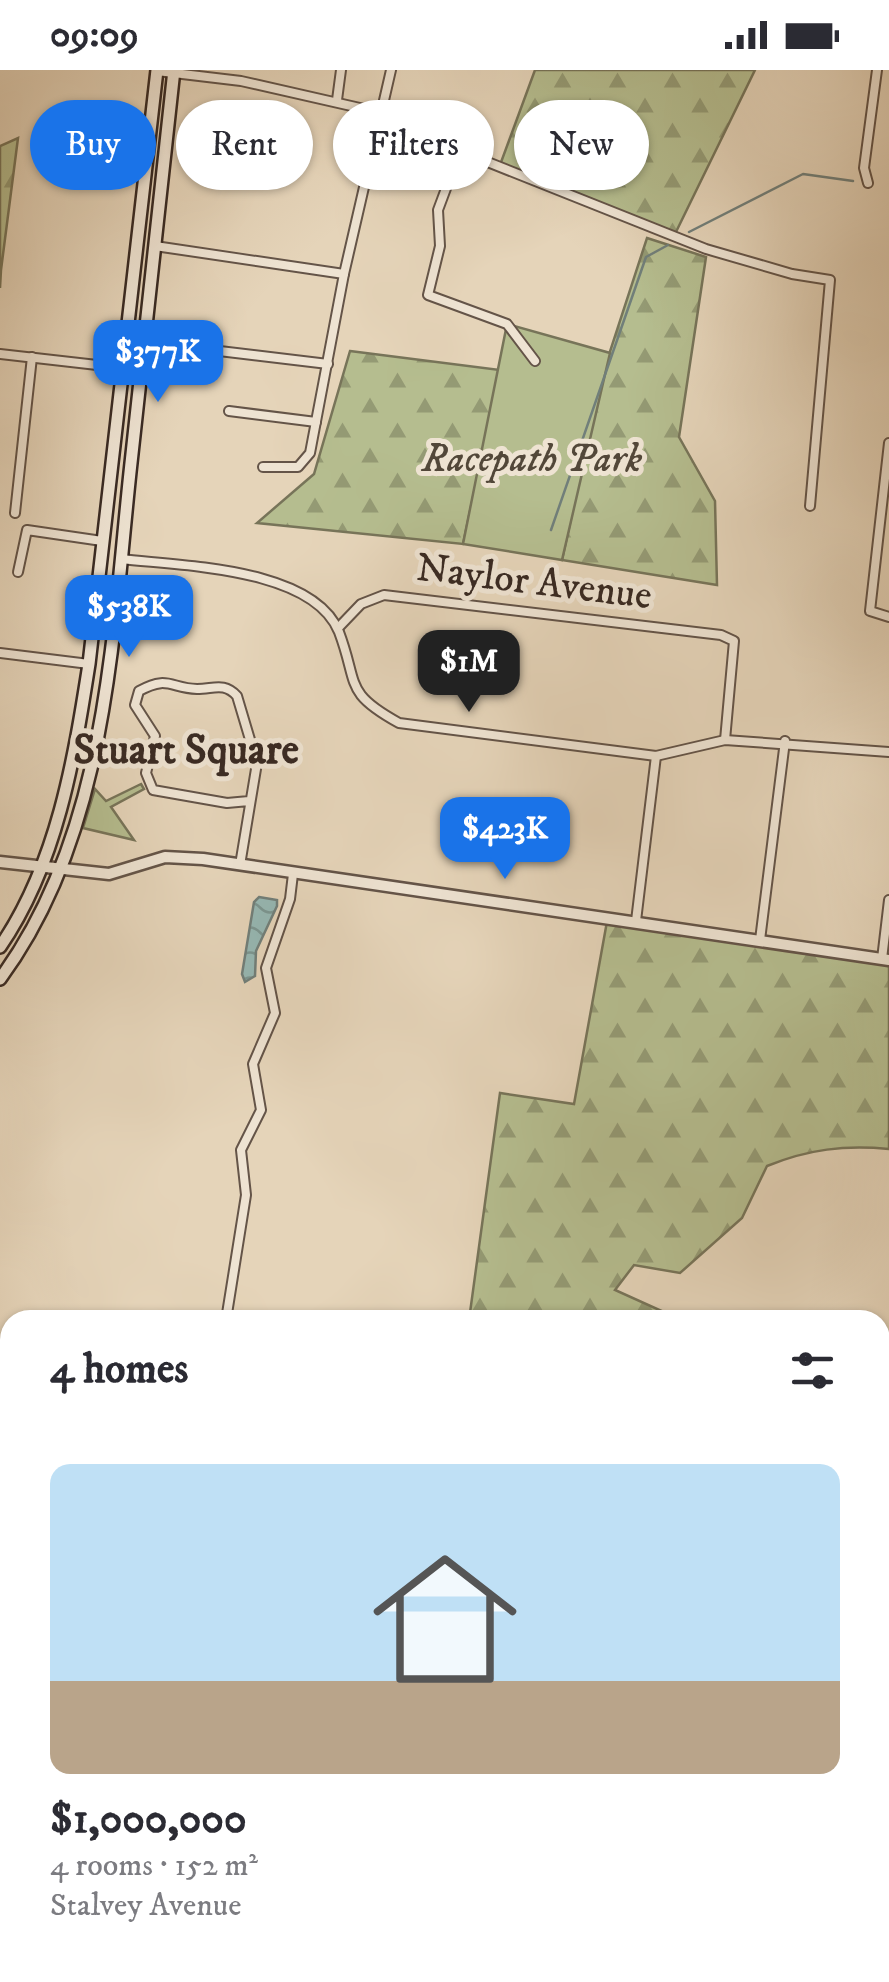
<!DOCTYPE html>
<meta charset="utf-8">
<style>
body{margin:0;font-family:"IM FELL DW Pica",serif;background:#f2f2f3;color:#2b2b33;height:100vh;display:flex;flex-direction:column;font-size:38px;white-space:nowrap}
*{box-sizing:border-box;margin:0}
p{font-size:32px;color:#7c7c81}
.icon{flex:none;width:55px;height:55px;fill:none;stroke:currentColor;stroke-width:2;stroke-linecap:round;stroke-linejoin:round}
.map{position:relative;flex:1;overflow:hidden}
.details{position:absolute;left:0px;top:1240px;width:890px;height:672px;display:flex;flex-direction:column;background:#fff;border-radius:30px 30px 0 0;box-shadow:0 2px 8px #0004}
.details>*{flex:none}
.guide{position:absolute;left:30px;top:30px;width:830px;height:90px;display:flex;gap:20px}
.price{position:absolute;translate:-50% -85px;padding:0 22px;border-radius:20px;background:#1a73e8;color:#fff;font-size:32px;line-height:65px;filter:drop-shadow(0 2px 5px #0008)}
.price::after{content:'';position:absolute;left:50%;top:60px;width:30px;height:22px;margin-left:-15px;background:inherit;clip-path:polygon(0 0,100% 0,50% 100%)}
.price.active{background:#222;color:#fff}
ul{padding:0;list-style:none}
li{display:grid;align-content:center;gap:20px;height:530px;padding:0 50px}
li+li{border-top:2px solid #e1e1e2}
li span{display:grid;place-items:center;height:310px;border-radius:20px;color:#555}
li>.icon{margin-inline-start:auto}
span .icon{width:180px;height:180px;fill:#fffc;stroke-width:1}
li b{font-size:42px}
h2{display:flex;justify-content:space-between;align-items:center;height:120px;padding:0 50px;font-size:42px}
.tag{padding:0 35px;border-radius:45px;background:#fff;box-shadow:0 2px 8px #0004;font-size:35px;line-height:90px}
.tag.active{background:#1a73e8;color:#fff}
.status{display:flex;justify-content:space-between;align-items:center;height:70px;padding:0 50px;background:#fff;direction:ltr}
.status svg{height:28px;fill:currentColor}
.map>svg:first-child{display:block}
.forest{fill:url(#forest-firs);stroke:#777459;stroke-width:2.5}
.park{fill:#b5bd8f;stroke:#777459;stroke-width:2.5}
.water{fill:url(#water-waves);stroke:#717f7a;stroke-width:2.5}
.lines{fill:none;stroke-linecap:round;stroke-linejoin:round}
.stream{stroke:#717f7a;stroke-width:2.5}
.minor-casing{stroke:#645448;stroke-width:12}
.tertiary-casing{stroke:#645448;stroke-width:15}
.secondary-casing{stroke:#392a23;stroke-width:16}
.minor{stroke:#eee3d2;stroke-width:8}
.tertiary{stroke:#eee3d2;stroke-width:10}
.secondary{stroke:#eee3d2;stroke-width:11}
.labels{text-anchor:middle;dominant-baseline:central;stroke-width:10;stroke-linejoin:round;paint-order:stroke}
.park-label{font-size:40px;font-style:italic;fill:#524739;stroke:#eee3d2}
.street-label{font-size:40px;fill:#392a23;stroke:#eee3d2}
.neighbourhood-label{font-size:42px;font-weight:bold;fill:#392a23;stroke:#eee3d2}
</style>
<div class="status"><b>09:09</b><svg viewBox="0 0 49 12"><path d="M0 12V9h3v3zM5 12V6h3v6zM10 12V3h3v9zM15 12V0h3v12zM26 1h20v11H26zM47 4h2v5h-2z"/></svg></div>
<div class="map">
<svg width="889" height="1912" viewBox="0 0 889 1912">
<defs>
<pattern id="forest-firs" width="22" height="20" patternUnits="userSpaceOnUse" patternTransform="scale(2.5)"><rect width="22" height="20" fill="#b5bd8f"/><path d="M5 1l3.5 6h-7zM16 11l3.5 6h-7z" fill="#949a74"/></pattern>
<pattern id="water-waves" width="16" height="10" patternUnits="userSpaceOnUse" patternTransform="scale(2.5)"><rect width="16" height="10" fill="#96b8b4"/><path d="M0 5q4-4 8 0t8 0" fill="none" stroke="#7b9692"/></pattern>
</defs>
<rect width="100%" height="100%" fill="#e5d4b9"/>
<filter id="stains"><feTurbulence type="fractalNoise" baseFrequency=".002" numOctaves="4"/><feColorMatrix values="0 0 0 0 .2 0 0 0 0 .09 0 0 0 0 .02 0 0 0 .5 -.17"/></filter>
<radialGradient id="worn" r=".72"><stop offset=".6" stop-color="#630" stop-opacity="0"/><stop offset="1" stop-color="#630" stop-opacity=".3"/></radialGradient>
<g class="forest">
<polygon points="535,0 755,0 675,164 500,95"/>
<polygon points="18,68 1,200 0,218 0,76"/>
<polygon points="647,168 706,187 679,367 715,431 717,515 562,490 602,306"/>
<polygon points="350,281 500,300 463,474 257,453 314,404"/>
<path d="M608 846 889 890V1079C844 1075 809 1079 767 1096L742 1148 680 1203 634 1195 615 1220 664 1242 671 1250H469L500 1023 574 1034Z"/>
<polygon points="10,1742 10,1891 0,1887 0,1772"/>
<polygon points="0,1903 45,1908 37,1903 231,1903 231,1912 0,1912"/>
</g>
<g class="park">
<polygon points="507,254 610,283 562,490 463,474"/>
<polygon points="141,714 144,719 111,737 134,770 83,758 95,719 106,731"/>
</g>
<polygon class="water" points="259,827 277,830 277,836 256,881 255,906 245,912 242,904 254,832"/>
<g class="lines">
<g class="stream">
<polyline points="689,162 803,104 853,111"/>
<polyline points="551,460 646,187 668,175"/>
</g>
<g class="minor-casing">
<g id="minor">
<polyline points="157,1 241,11 382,43 460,81 706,179 792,204 830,210 810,436"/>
<polyline points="337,30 341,0"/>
<polyline points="460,81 438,140 440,176 428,225 507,254 535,291"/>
<polyline points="868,113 864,98 877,0"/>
<polyline points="155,176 344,204"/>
<polyline points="144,272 328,294"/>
<polyline points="0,284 141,300"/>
<polyline points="229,341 316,352"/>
<polyline points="889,373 870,541 889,547"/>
<polyline points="263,397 298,397 310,383 344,204 391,0"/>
<polyline points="15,443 32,287"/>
<path d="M121 489C180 496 313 497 339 562 359 615 343 622 399 653L656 686 725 670 889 682"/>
<polyline points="18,502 27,460 102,471"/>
<polyline points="338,558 361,534 384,525 721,565 734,571 725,670"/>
<polyline points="0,583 89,594"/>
<path d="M240 795 257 693 237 626C224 612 214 619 197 619 170 618 168 605 139 621L135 635 155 666 146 703 153 720 227 733 249 731"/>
<polyline points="636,851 656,686"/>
<polyline points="760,870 785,671"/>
<polyline points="882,889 889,830"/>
<polyline points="226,1250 246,1125 241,1080 261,1040 253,994 275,943 266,898 290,829 293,804"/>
<polyline points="880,1531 889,1530"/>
<polyline points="880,1792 889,1794"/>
<polyline points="0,1887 10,1891"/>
<polyline points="810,1902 889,1911"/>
<polyline points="0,1903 62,1912"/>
<polyline points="188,1912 231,1902"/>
<polyline points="467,1912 468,1902"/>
<polyline points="651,1912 653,1902"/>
</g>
</g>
<g class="tertiary-casing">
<polyline id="tertiary" points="0,792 109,804 165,787 203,789 889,890"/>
</g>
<g class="secondary-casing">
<g id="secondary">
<path d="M0 877C57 794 74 690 89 594L157 0"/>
<path d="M0 909C108 763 112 566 131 393 145 262 160 131 174 0"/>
<polyline points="0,1466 10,1495"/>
<polyline points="0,1530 8,1604 0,1668"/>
<polyline points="0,1744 10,1710"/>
</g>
</g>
<use href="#minor" class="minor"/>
<use href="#tertiary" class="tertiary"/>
<use href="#secondary" class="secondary"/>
</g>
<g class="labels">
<g class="park-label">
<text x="532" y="390">Racepath Park</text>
</g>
<g class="street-label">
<text transform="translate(534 513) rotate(7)">Naylor Avenue</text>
</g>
<g class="neighbourhood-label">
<text x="186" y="681">Stuart Square</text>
</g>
</g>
<rect width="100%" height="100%" filter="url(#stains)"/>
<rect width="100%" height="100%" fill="url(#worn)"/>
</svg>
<b class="price" style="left:158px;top:335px">$377K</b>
<b class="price" style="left:129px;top:590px">$538K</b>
<b class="price active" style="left:469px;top:645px">$1M</b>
<b class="price" style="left:505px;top:812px">$423K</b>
<div class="guide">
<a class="tag active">Buy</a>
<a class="tag">Rent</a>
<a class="tag">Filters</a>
<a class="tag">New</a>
</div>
<section class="details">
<h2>4 homes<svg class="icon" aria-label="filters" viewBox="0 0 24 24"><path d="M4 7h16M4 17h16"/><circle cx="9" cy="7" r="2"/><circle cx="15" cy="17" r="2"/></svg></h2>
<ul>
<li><span style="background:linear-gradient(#bfe0f5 70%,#b9a48a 0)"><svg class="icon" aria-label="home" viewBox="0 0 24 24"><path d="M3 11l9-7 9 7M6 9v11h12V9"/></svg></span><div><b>$1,000,000</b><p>4 rooms · 152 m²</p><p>Stalvey Avenue</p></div></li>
</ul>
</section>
</div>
